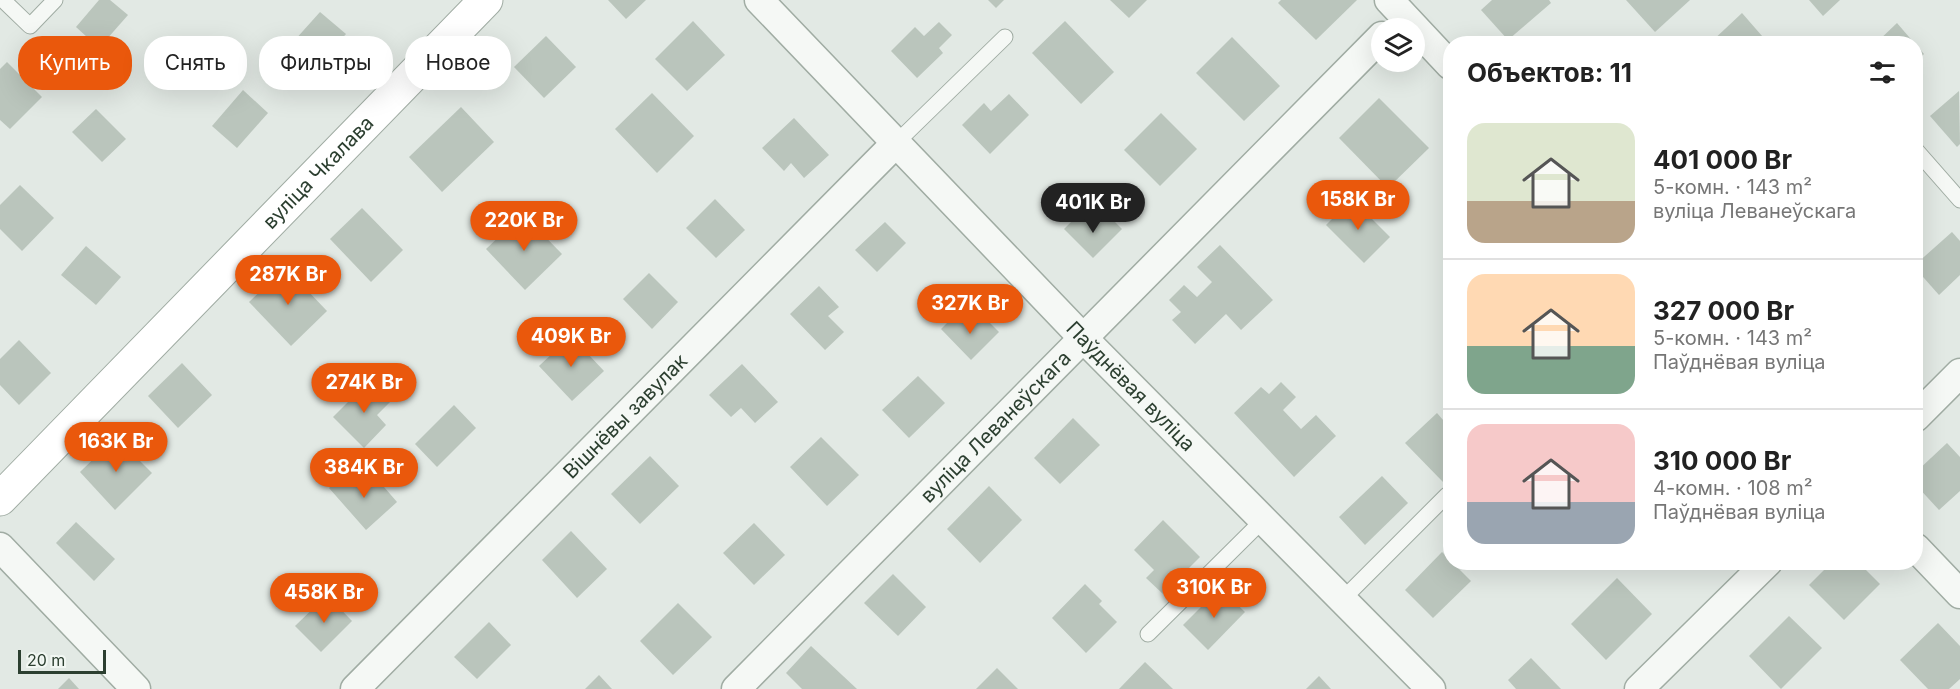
<!DOCTYPE html>
<html lang="ru">
<meta charset="utf-8">
<style>
body{margin:0;font-family:Inter,sans-serif;background:#f6f6f6;color:#222;height:100vh;display:flex;flex-direction:column;font-size:22px;white-space:nowrap}
*{box-sizing:border-box;margin:0}
p{font-size:20px;color:#767676}
.icon{flex:none;width:33px;height:33px;fill:none;stroke:currentColor;stroke-width:2;stroke-linecap:round;stroke-linejoin:round}
.map{position:relative;flex:1;overflow:hidden}
.drawer{position:absolute;left:1443px;top:36px;width:480px;height:534px;display:flex;flex-direction:column;background:#fff;border-radius:24px;box-shadow:0 6px 24px #0002}
.drawer>*{flex:none}
.banner{position:absolute;left:18px;top:36px;width:570px;height:54px;display:flex;gap:12px}
.fabs{position:absolute;left:1371px;top:18px;display:grid;gap:12px}
.fabs a{display:grid;place-items:center;width:54px;height:54px;border-radius:50%;background:#fff;box-shadow:0 6px 24px #0002;font-size:30px}
.scale{position:absolute;left:18px;bottom:15px;width:88px;box-sizing:border-box;padding-left:6px;border:3px solid #2c3f30;border-top:0;font-size:16px;line-height:21px;white-space:nowrap;color:#2c3f30;-webkit-text-stroke:4px #f2f7f3;paint-order:stroke}
.price{position:absolute;translate:-50% -51px;padding:0 14px;border-radius:21px;background:#ea580c;color:#fff;font-size:20px;line-height:39px;filter:drop-shadow(0 2px 3px #0008)}
.price::after{content:'';position:absolute;left:50%;top:36px;width:18px;height:14px;margin-left:-9px;background:inherit;clip-path:polygon(0 0,100% 0,50% 100%)}
.price.current{background:#222;color:#fff}
ul{padding:0;list-style:none}
li{display:flex;align-items:center;gap:18px;height:150px;padding:0 24px}
li+li{border-top:2px solid #e0e0e0}
li span{display:grid;place-items:center;flex:none;width:168px;height:120px;border-radius:18px;color:#555}
li>.icon{margin-inline-start:auto}
span .icon{width:72px;height:72px;fill:#fffc;stroke-width:1}
li b{font-size:26px}
h2{display:flex;justify-content:space-between;align-items:center;height:72px;padding:0 24px;font-size:26px}
.chip{padding:0 21px;border-radius:24px;background:#fff;box-shadow:0 6px 24px #0002;font-size:21px;line-height:54px}
.chip.current{background:#ea580c;color:#fff}
.map>svg:first-child{display:block}
.building{fill:#bac5bc}
.lines{fill:none;stroke-linecap:round;stroke-linejoin:round}
.service-casing{stroke:#a0aca3;stroke-width:17}
.minor-casing{stroke:#a0aca3;stroke-width:31}
.secondary-casing{stroke:#a0aca3;stroke-width:35}
.service{stroke:#f5f8f5;stroke-width:15}
.minor{stroke:#f5f8f5;stroke-width:28}
.secondary{stroke:#fff;stroke-width:33}
.labels{text-anchor:middle;dominant-baseline:central;stroke-width:6;stroke-linejoin:round;paint-order:stroke}
.street-label{font-size:20px;fill:#2c3f30;stroke:#f2f7f3}
</style>
<div class="map">
<svg width="1960" height="689" viewBox="0 0 1960 689">
<rect width="100%" height="100%" fill="#e2e9e4"/>
<g class="building">
<polygon points="99,0 110,0 128,15 99,48 76,27"/>
<polygon points="608,0 646,0 626,19"/>
<polygon points="988,0 1004,0 996,8"/>
<polygon points="1110,0 1147,0 1129,18"/>
<polygon points="1281,0 1357,0 1316,40 1278,3"/>
<polygon points="1492,0 1549,0 1551,3 1508,40 1481,10"/>
<polygon points="1626,0 1690,0 1655,32"/>
<polygon points="1809,0 1840,0 1823,16"/>
<polygon points="320,12 346,34 320,63 294,41"/>
<polygon points="1742,13 1769,44 1709,44"/>
<polygon points="693,21 725,55 687,91 655,59"/>
<polygon points="1065,21 1114,72 1081,104 1032,53"/>
<polygon points="939,22 952,35 939,48 943,53 917,78 891,51 915,27 924,36"/>
<polygon points="1897,23 1915,44 1875,44"/>
<polygon points="546,36 576,67 544,98 514,67"/>
<polygon points="1232,37 1280,86 1244,121 1196,73"/>
<polygon points="1916,44 1924,54 1916,62"/>
<polygon points="7,62 42,97 10,129 0,120 0,69"/>
<polygon points="243,90 268,113 237,148 212,126"/>
<polygon points="1959,91 1960,144 1957,147 1930,116"/>
<polygon points="652,93 694,136 657,173 615,129"/>
<polygon points="1009,94 1029,115 990,154 962,125 984,103 991,111"/>
<polygon points="1379,98 1429,148 1388,188 1339,138"/>
<polygon points="461,107 494,142 442,192 409,157"/>
<polygon points="96,109 126,139 102,162 72,132"/>
<polygon points="1161,113 1197,149 1160,186 1124,150"/>
<polygon points="794,118 829,155 804,178 791,163 784,171 762,148"/>
<polygon points="20,185 54,218 22,251 0,229 0,205"/>
<polygon points="715,199 745,230 716,258 686,228"/>
<polygon points="1352,199 1390,237 1364,263 1326,225"/>
<polygon points="362,208 403,250 371,282 330,239"/>
<polygon points="523,214 562,254 525,290 486,249"/>
<polygon points="1079,214 1093,228 1107,214 1122,229 1093,258 1064,229"/>
<polygon points="885,222 906,243 877,272 855,250"/>
<polygon points="1952,232 1960,241 1960,275 1939,295 1916,269 1916,264"/>
<polygon points="1220,245 1273,300 1241,330 1226,314 1195,344 1172,320 1181,312 1169,300 1184,285 1197,297 1212,282 1197,267"/>
<polygon points="86,246 121,277 96,305 61,275"/>
<polygon points="285,267 327,311 291,346 249,302"/>
<polygon points="649,273 678,302 652,329 623,299"/>
<polygon points="819,286 839,307 828,316 844,332 825,350 790,314"/>
<polygon points="956,314 970,329 983,316 999,332 971,360 941,329"/>
<polygon points="571,336 604,371 572,401 539,366"/>
<polygon points="19,340 51,373 19,405 0,385 0,359"/>
<polygon points="182,363 212,395 178,428 148,396"/>
<polygon points="742,364 778,402 755,423 741,408 731,417 709,395"/>
<polygon points="918,376 945,403 909,438 882,410"/>
<polygon points="370,380 391,401 377,415 386,425 364,448 333,417"/>
<polygon points="1281,382 1296,397 1283,410 1301,429 1316,415 1336,436 1294,477 1234,413 1261,387 1269,394"/>
<polygon points="454,405 476,428 437,467 415,444"/>
<polygon points="1437,413 1450,428 1450,475 1443,482 1405,443"/>
<polygon points="1073,418 1100,445 1060,484 1034,458"/>
<polygon points="116,437 152,473 115,510 80,472"/>
<polygon points="821,437 859,475 827,506 790,467"/>
<polygon points="1947,443 1960,457 1960,491 1939,510 1916,485 1916,472"/>
<polygon points="650,456 679,486 640,524 611,494"/>
<polygon points="371,472 397,502 366,530 329,488 345,474 356,486"/>
<polygon points="1382,476 1408,503 1365,545 1339,517"/>
<polygon points="989,486 1022,520 980,563 947,529"/>
<polygon points="1163,520 1200,557 1163,594 1146,578 1154,570 1134,550"/>
<polygon points="76,522 115,559 94,581 56,543"/>
<polygon points="754,523 785,555 754,585 723,553"/>
<polygon points="571,531 607,569 577,598 542,560"/>
<polygon points="1442,552 1471,581 1433,618 1405,590"/>
<polygon points="1832,562 1858,562 1880,584 1844,620 1809,585"/>
<polygon points="893,574 926,607 898,636 864,603"/>
<polygon points="1617,578 1652,614 1606,660 1571,624"/>
<polygon points="1085,584 1102,601 1099,604 1117,622 1086,653 1052,618"/>
<polygon points="1220,588 1245,612 1208,650 1183,625"/>
<polygon points="327,595 352,621 321,652 295,626"/>
<polygon points="678,603 712,637 673,675 640,641"/>
<polygon points="1789,616 1822,648 1781,689 1749,656"/>
<polygon points="489,622 511,645 477,679 454,657"/>
<polygon points="1938,623 1960,646 1960,679 1949,689 1928,689 1900,660"/>
<polygon points="811,646 857,689 802,689 786,673"/>
<polygon points="1531,658 1561,689 1516,689 1508,680"/>
<polygon points="1145,662 1173,689 1119,689"/>
<polygon points="997,668 1018,689 976,689"/>
<polygon points="599,675 612,689 585,689"/>
<polygon points="1319,676 1331,689 1306,689"/>
<polygon points="69,678 79,689 58,689"/>
</g>
<g class="lines">
<g class="service-casing">
<g id="service">
<polyline points="3,0 30,26 55,0"/>
<polyline points="895,144 1005,37"/>
<polyline points="1916,150 1960,200"/>
<polyline points="1343,599 1447,495"/>
<polyline points="1148,634 1264,519"/>
</g>
</g>
<g class="minor-casing">
<g id="minor">
<path id="s1" d="M759 0 1083 338 1431 689"/>
<polyline points="1389,0 1450,65"/>
<polyline points="1916,417 1960,373"/>
<polyline points="0,547 136,689"/>
<polyline points="1916,548 1960,594"/>
<path id="s2" d="M355 689 895 144"/>
<path id="s3" d="M736 689 1382 36"/>
<polyline points="1639,689 1768,562"/>
</g>
</g>
<g class="secondary-casing">
<g id="secondary">
<path id="s4" d="M0 499 486 0"/>
</g>
</g>
<use href="#service" class="service"/>
<use href="#minor" class="minor"/>
<use href="#secondary" class="secondary"/>
</g>
<g class="labels">
<g class="street-label">
<text stroke="none"><textPath href="#s4" startOffset="456">вуліца Чкалава</textPath></text>
<text stroke="none"><textPath href="#s1" startOffset="536">Паўднёвая вуліца</textPath></text>
<text stroke="none"><textPath href="#s2" startOffset="384">Вішнёвы завулак</textPath></text>
<text stroke="none"><textPath href="#s3" startOffset="369">вуліца Леванеўскага</textPath></text>
</g>
</g>
</svg>
<div class="fabs">
<a><svg class="icon" aria-label="layers" viewBox="0 0 24 24"><path d="M12 4l9 5-9 5-9-5zM3 14l9 5 9-5"/></svg></a>
</div>
<div class="scale">20 m</div>
<b class="price" style="left:1358px;top:231px">158K Br</b>
<b class="price current" style="left:1093px;top:234px">401K Br</b>
<b class="price" style="left:524px;top:252px">220K Br</b>
<b class="price" style="left:288px;top:306px">287K Br</b>
<b class="price" style="left:970px;top:335px">327K Br</b>
<b class="price" style="left:571px;top:368px">409K Br</b>
<b class="price" style="left:364px;top:414px">274K Br</b>
<b class="price" style="left:116px;top:473px">163K Br</b>
<b class="price" style="left:364px;top:499px">384K Br</b>
<b class="price" style="left:1214px;top:619px">310K Br</b>
<b class="price" style="left:324px;top:624px">458K Br</b>
<div class="banner">
<a class="chip current">Купить</a>
<a class="chip">Снять</a>
<a class="chip">Фильтры</a>
<a class="chip">Новое</a>
</div>
<section class="drawer">
<h2>Объектов: 11<svg class="icon" aria-label="filters" viewBox="0 0 24 24"><path d="M4 7h16M4 17h16"/><circle cx="9" cy="7" r="2"/><circle cx="15" cy="17" r="2"/></svg></h2>
<ul>
<li><span style="background:linear-gradient(#dfe7d0 65%,#b9a48a 0)"><svg class="icon" aria-label="home" viewBox="0 0 24 24"><path d="M3 11l9-7 9 7M6 9v11h12V9"/></svg></span><div><b>401 000 Br</b><p>5-комн. · 143 m²</p><p>вуліца Леванеўскага</p></div></li>
<li><span style="background:linear-gradient(#ffd9b3 60%,#7fa58c 0)"><svg class="icon" aria-label="home" viewBox="0 0 24 24"><path d="M3 11l9-7 9 7M6 9v11h12V9"/></svg></span><div><b>327 000 Br</b><p>5-комн. · 143 m²</p><p>Паўднёвая вуліца</p></div></li>
<li><span style="background:linear-gradient(#f6c9c9 65%,#9aa5b1 0)"><svg class="icon" aria-label="home" viewBox="0 0 24 24"><path d="M3 11l9-7 9 7M6 9v11h12V9"/></svg></span><div><b>310 000 Br</b><p>4-комн. · 108 m²</p><p>Паўднёвая вуліца</p></div></li>
</ul>
</section>
</div>
